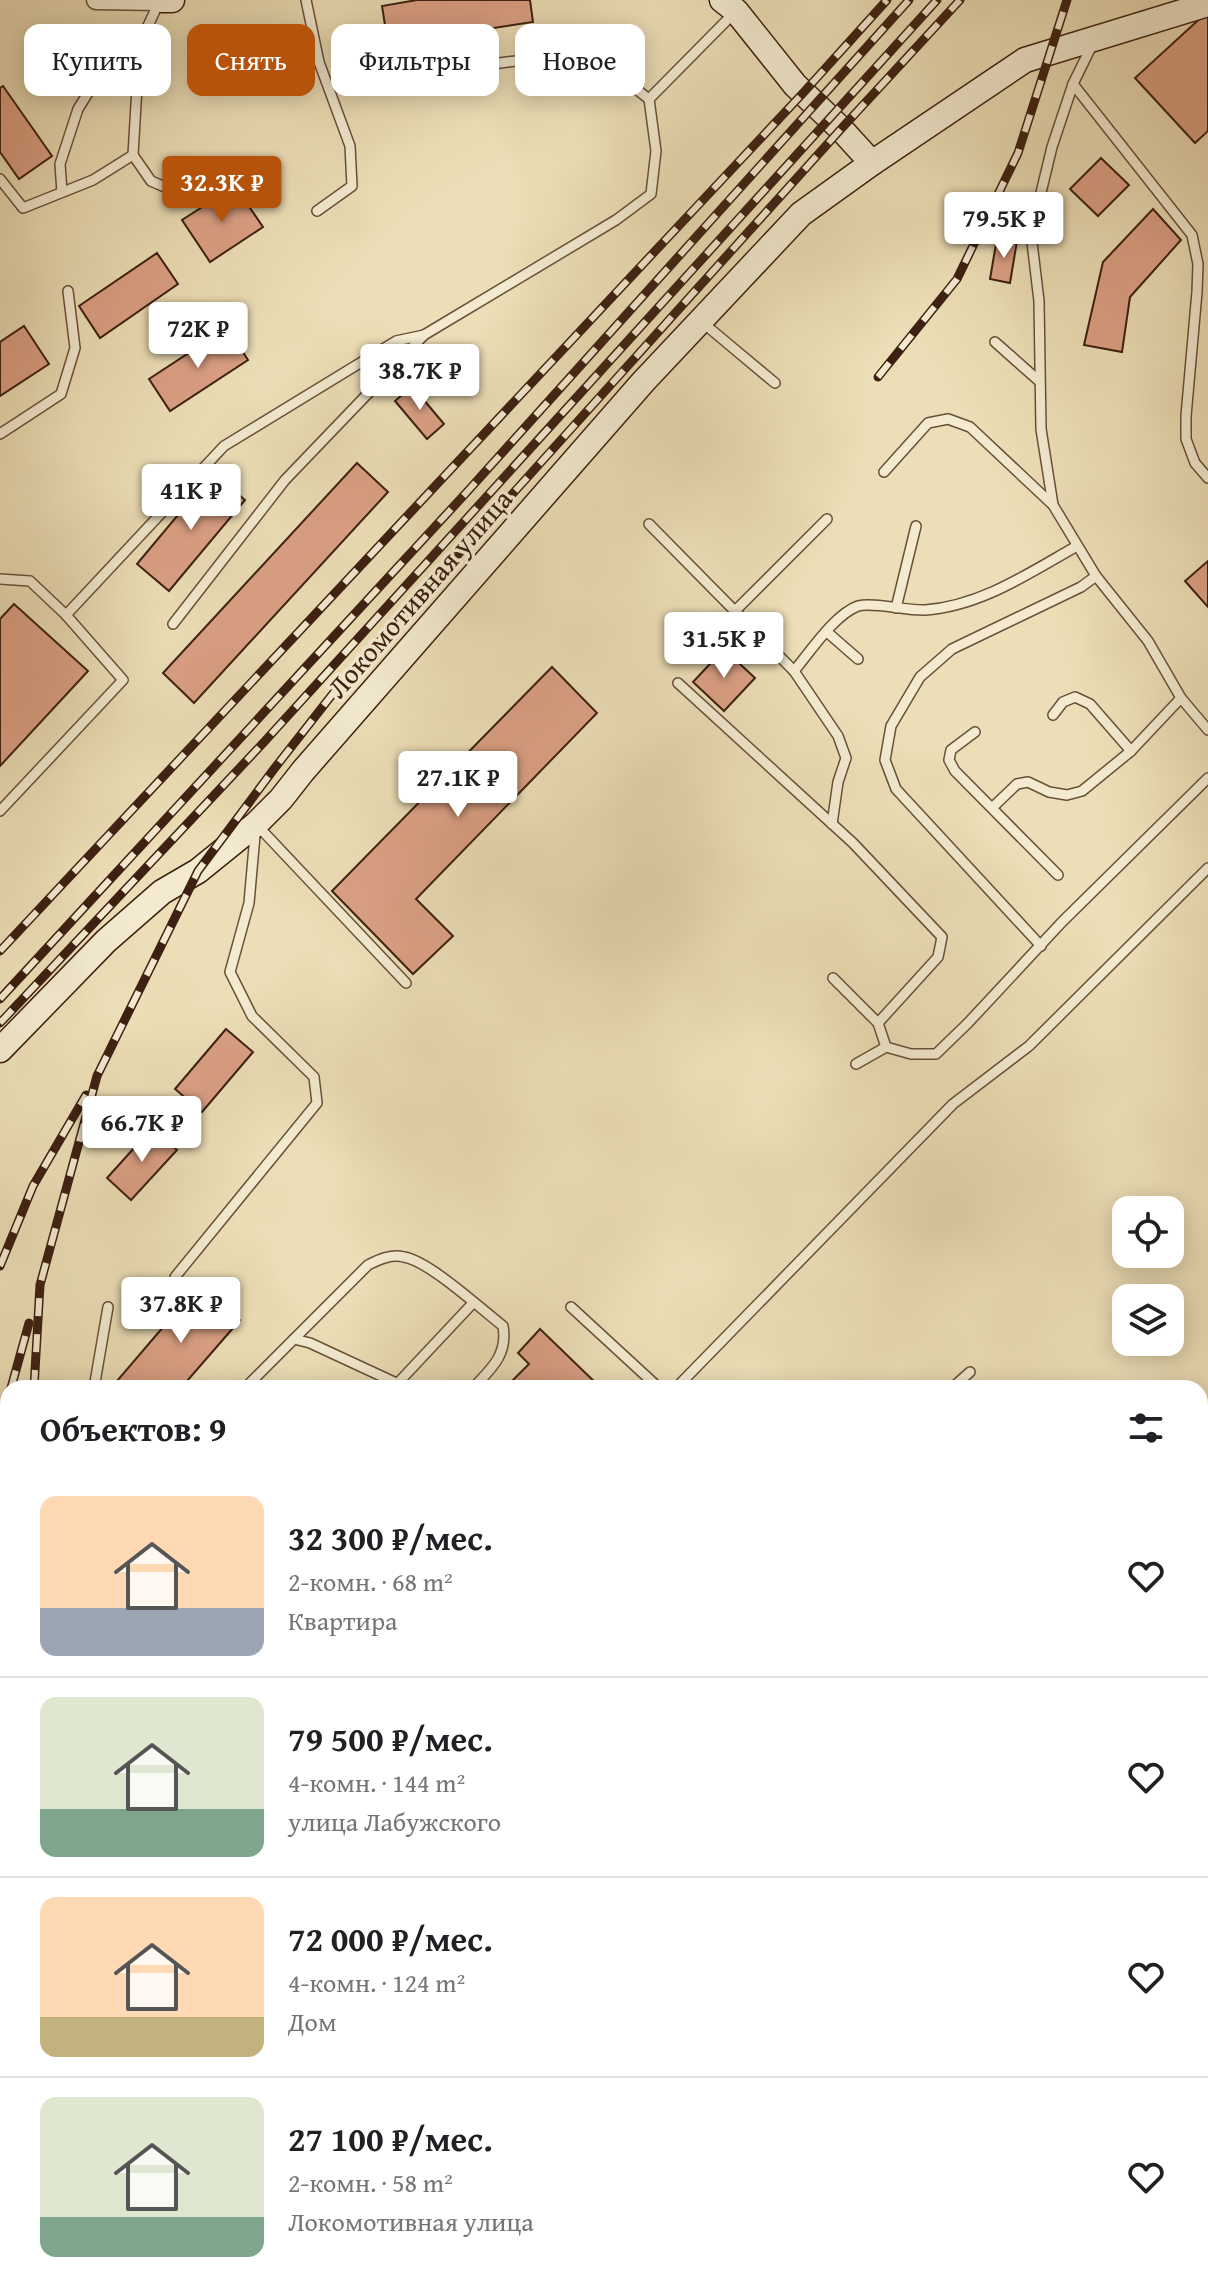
<!DOCTYPE html>
<html lang="ru">
<meta charset="utf-8">
<style>
body{margin:0;font-family:"Gentium Book Plus",serif;background:#f6f6f6;color:#202124;height:100vh;display:flex;flex-direction:column;font-size:30px;white-space:nowrap}
*{box-sizing:border-box;margin:0}
p{font-size:26px;color:#757577}
.icon{flex:none;width:44px;height:44px;fill:none;stroke:currentColor;stroke-width:2;stroke-linecap:round;stroke-linejoin:round}
.map{position:relative;flex:1;overflow:hidden}
.sheet{position:absolute;left:0px;top:1380px;width:1208px;height:914px;display:flex;flex-direction:column;background:#fff;border-radius:24px 24px 0 0;box-shadow:0 4px 20px #0003}
.sheet>*{flex:none}
.hud{position:absolute;left:24px;top:24px;width:800px;height:72px;display:flex;gap:16px}
.tools{position:absolute;left:1112px;top:1196px;display:grid;gap:16px}
.tools a{display:grid;place-items:center;width:72px;height:72px;border-radius:16px;background:#fff;box-shadow:0 4px 20px #0003;font-size:40px}
.price{position:absolute;translate:-50% -68px;padding:0 18px;border-radius:8px;background:#fff;color:#222;font-size:26px;line-height:52px;filter:drop-shadow(0 2px 4px #0008)}
.price::after{content:'';position:absolute;left:50%;top:48px;width:24px;height:18px;margin-left:-12px;background:inherit;clip-path:polygon(0 0,100% 0,50% 100%)}
.price.on{background:#b45309;color:#fff}
ul{padding:0;list-style:none}
li{display:flex;align-items:center;gap:24px;height:200px;padding:0 40px}
li+li{border-top:2px solid #e0e0e0}
li span{display:grid;place-items:center;flex:none;width:224px;height:160px;border-radius:16px;color:#555}
li>.icon{margin-inline-start:auto}
span .icon{width:96px;height:96px;fill:#fffc;stroke-width:1}
li b{font-size:34px}
h2{display:flex;justify-content:space-between;align-items:center;height:96px;padding:0 40px;font-size:34px}
.tag{padding:0 28px;border-radius:16px;background:#fff;box-shadow:0 4px 20px #0003;font-size:28px;line-height:72px}
.tag.on{background:#b45309;color:#fff}
.map>svg:first-child{display:block}
.building{fill:#dba084;stroke:#3d2011;stroke-width:2}
.lines{fill:none;stroke-linecap:round;stroke-linejoin:round}
.lane-casing{stroke:#69503a;stroke-width:12}
.street-casing{stroke:#69503a;stroke-width:21}
.secondary-casing{stroke:#3d2011;stroke-width:27}
.lane{stroke:#f3ead0;stroke-width:9}
.street{stroke:#f3ead0;stroke-width:18}
.secondary{stroke:#f3ead0;stroke-width:24}
.rail-casing{stroke:#3d2011;stroke-width:9}
.rail{stroke:#f3ead0;stroke-width:6;stroke-dasharray:18;stroke-linecap:butt}
.labels{text-anchor:middle;dominant-baseline:central;stroke-width:7;stroke-linejoin:round;paint-order:stroke}
.street-label{font-size:28px;fill:#3d2011;stroke:#f3ead0}
</style>
<div class="map">
<svg width="1208" height="2293" viewBox="0 0 1208 2293">
<rect width="100%" height="100%" fill="#ecdeb6"/>
<filter id="stains"><feTurbulence type="fractalNoise" baseFrequency=".0025" numOctaves="4"/><feColorMatrix values="0 0 0 0 .2 0 0 0 0 .09 0 0 0 0 .02 0 0 0 .5 -.17"/></filter>
<radialGradient id="worn" r=".72"><stop offset=".6" stop-color="#630" stop-opacity="0"/><stop offset="1" stop-color="#630" stop-opacity=".3"/></radialGradient>
<g class="building">
<polygon points="417,0 530,0 533,22 388,44 382,6"/>
<polygon points="1206,13 1208,14 1208,131 1195,143 1135,78"/>
<polygon points="3,86 52,156 19,179 0,152 0,88"/>
<polygon points="1101,158 1129,185 1098,216 1070,189"/>
<polygon points="235,186 263,227 210,262 182,220"/>
<polygon points="1153,209 1181,240 1130,297 1122,352 1084,345 1103,262"/>
<polygon points="997,238 1017,241 1010,283 990,279"/>
<polygon points="157,253 178,284 100,338 79,306"/>
<polygon points="24,326 49,364 0,396 0,342"/>
<polygon points="227,328 248,360 170,411 149,379"/>
<polygon points="412,386 444,424 427,439 395,401"/>
<polygon points="357,463 388,492 194,703 163,673"/>
<polygon points="213,473 245,500 169,591 137,564"/>
<polygon points="1208,561 1208,607 1185,581"/>
<polygon points="14,604 88,671 0,766 0,619"/>
<polygon points="724,649 755,678 724,711 693,682"/>
<polygon points="552,667 597,713 416,899 453,936 413,974 332,891"/>
<polygon points="226,1029 253,1052 202,1112 175,1089"/>
<polygon points="153,1127 177,1150 131,1200 107,1178"/>
<polygon points="199,1285 240,1320 181,1388 111,1388"/>
<polygon points="540,1329 601,1388 505,1388 529,1364 518,1353"/>
<polygon points="1200,1618 1208,1625 1208,1658 1200,1651"/>
<rect x="1200" y="1850" width="8" height="41"/>
<rect x="1200" y="1966" width="8" height="39"/>
<rect x="1200" y="2053" width="8" height="107"/>
<polygon points="0,2174 8,2174 8,2286 30,2286 31,2293 0,2293"/>
<polygon points="83,2286 155,2286 155,2293 84,2293"/>
<rect x="227" y="2286" width="68" height="7"/>
<rect x="361" y="2286" width="66" height="7"/>
</g>
<g class="lines">
<g class="lane-casing">
<g id="lane">
<polyline points="306,0 319,62 350,146 352,186 317,211"/>
<polyline points="159,2 147,28 138,70 133,155 151,181 181,194"/>
<polyline points="1092,45 1073,84 1052,147 1031,234 1039,301 1041,429 1053,505 1096,576 1148,641 1181,698 1208,730"/>
<path d="M467 68C512 61 565 50 609 70 623 76 636 90 649 99"/>
<polyline points="1073,84 1192,235 1198,264 1197,292 1186,416 1186,439 1195,463 1208,478"/>
<polyline points="0,179 23,208 93,180 133,155"/>
<polyline points="62,192 60,164 78,109 114,51 147,28"/>
<polyline points="702,322 775,383"/>
<polyline points="995,342 1039,381"/>
<polyline points="0,434 61,394 75,348 68,291"/>
<polyline points="884,472 928,423 948,419 970,427 1053,505"/>
<polyline points="649,524 794,671 838,736 846,758 838,782 832,824"/>
<polyline points="0,579 30,581 66,615 123,680 0,811"/>
<polyline points="896,608 916,526"/>
<polyline points="735,611 827,519"/>
<polyline points="66,615 224,446 396,341 424,335"/>
<polyline points="173,624 285,480 424,335 616,220 651,194 656,151 649,99 734,13"/>
<polyline points="827,632 858,659"/>
<path d="M794 671C810 652 835 614 858 606 873 602 907 611 925 610 981 606 1029 573 1077 546"/>
<polyline points="678,683 853,843 942,937 938,957 878,1023"/>
<polyline points="1053,715 1063,702 1075,697 1090,704 1131,751"/>
<polyline points="975,732 951,750 949,760 955,771 1058,875"/>
<polyline points="993,807 1017,784 1028,782 1049,792 1067,795 1082,791 1131,751 1181,698"/>
<polyline points="1041,946 896,789 885,760 891,726 920,677 952,649 1081,587 1096,576"/>
<polyline points="833,978 878,1023 886,1047 911,1054 936,1054 968,1023 1062,922 1208,778"/>
<polyline points="856,1064 886,1047"/>
<polyline points="175,1277 317,1103 314,1077 252,1016 230,972 249,903 256,824 406,983"/>
<polyline points="571,1307 659,1388"/>
<polyline points="294,1339 310,1343 407,1388"/>
<polyline points="397,1384 473,1303"/>
<polyline points="94,1388 108,1307"/>
<path d="M245 1388 368 1265C380 1259 391 1254 404 1257 429 1261 481 1309 503 1326 508 1355 491 1369 473 1388"/>
<polyline points="676,1388 953,1104 1029,1046 1208,868"/>
<polyline points="952,1388 970,1372"/>
<polyline points="1200,1674 1208,1682"/>
<polyline points="1200,2024 1208,2022"/>
<polyline points="1200,2202 1208,2200"/>
<polyline points="320,2286 320,2293"/>
</g>
</g>
<g class="street-casing">
<polyline id="street" points="96,0 159,1"/>
</g>
<g class="secondary-casing">
<g id="secondary">
<polyline points="160,0 172,0"/>
<polyline points="722,0 736,11 795,85 841,129 872,163"/>
<polyline points="0,1050 106,941 162,892 198,871 256,824 281,799 303,771 643,382 801,214 872,163 1025,60 1208,4"/>
<polyline points="1200,1932 1208,1932"/>
<polyline points="0,2086 8,2078"/>
</g>
</g>
<use href="#lane" class="lane"/>
<use href="#street" class="street"/>
<use href="#secondary" class="secondary"/>
<g class="rail-casing">
<g id="rail">
<polyline points="878,377 957,279 1018,153 1067,0"/>
<polyline points="0,951 804,92 887,0"/>
<polyline points="0,999 466,493 909,0"/>
<polyline points="0,1023 265,741 937,0"/>
<polyline points="0,1266 33,1186 86,1095"/>
<polyline points="11,1388 29,1323"/>
<polyline points="34,1388 40,1285 97,1076 198,871 274,769 335,691 841,129 960,0"/>
<polyline points="0,1429 8,1400"/>
</g>
</g>
<use href="#rail" class="rail"/>
</g>
<g class="labels">
<g class="street-label">
<text transform="translate(419 593) rotate(-49)">Локомотивная улица</text>
</g>
</g>
<rect width="100%" height="100%" filter="url(#stains)"/>
<rect width="100%" height="100%" fill="url(#worn)"/>
</svg>
<div class="tools">
<a><svg class="icon" aria-label="locate" viewBox="0 0 24 24"><circle cx="12" cy="12" r="6"/><path d="M12 2v4M12 18v4M2 12h4M18 12h4"/></svg></a>
<a><svg class="icon" aria-label="layers" viewBox="0 0 24 24"><path d="M12 4l9 5-9 5-9-5zM3 14l9 5 9-5"/></svg></a>
</div>
<b class="price on" style="left:222px;top:224px">32.3K ₽</b>
<b class="price" style="left:1004px;top:260px">79.5K ₽</b>
<b class="price" style="left:198px;top:370px">72K ₽</b>
<b class="price" style="left:420px;top:412px">38.7K ₽</b>
<b class="price" style="left:191px;top:532px">41K ₽</b>
<b class="price" style="left:724px;top:680px">31.5K ₽</b>
<b class="price" style="left:458px;top:819px">27.1K ₽</b>
<b class="price" style="left:142px;top:1164px">66.7K ₽</b>
<b class="price" style="left:181px;top:1345px">37.8K ₽</b>
<div class="hud">
<a class="tag">Купить</a>
<a class="tag on">Снять</a>
<a class="tag">Фильтры</a>
<a class="tag">Новое</a>
</div>
<section class="sheet">
<h2>Объектов: 9<svg class="icon" aria-label="filters" viewBox="0 0 24 24"><path d="M4 7h16M4 17h16"/><circle cx="9" cy="7" r="2"/><circle cx="15" cy="17" r="2"/></svg></h2>
<ul>
<li><span style="background:linear-gradient(#ffd9b3 70%,#9aa5b1 0)"><svg class="icon" aria-label="home" viewBox="0 0 24 24"><path d="M3 11l9-7 9 7M6 9v11h12V9"/></svg></span><div><b>32 300 ₽/мес.</b><p>2-комн. · 68 m²</p><p>Квартира</p></div><svg class="icon" aria-label="heart" viewBox="0 0 24 24"><path d="M12 20l-8-8c-3-5 5-10 8-4 3-6 11-1 8 4z"/></svg></li>
<li><span style="background:linear-gradient(#dfe7d0 70%,#7fa58c 0)"><svg class="icon" aria-label="home" viewBox="0 0 24 24"><path d="M3 11l9-7 9 7M6 9v11h12V9"/></svg></span><div><b>79 500 ₽/мес.</b><p>4-комн. · 144 m²</p><p>улица Лабужского</p></div><svg class="icon" aria-label="heart" viewBox="0 0 24 24"><path d="M12 20l-8-8c-3-5 5-10 8-4 3-6 11-1 8 4z"/></svg></li>
<li><span style="background:linear-gradient(#ffd9b3 75%,#c2b280 0)"><svg class="icon" aria-label="home" viewBox="0 0 24 24"><path d="M3 11l9-7 9 7M6 9v11h12V9"/></svg></span><div><b>72 000 ₽/мес.</b><p>4-комн. · 124 m²</p><p>Дом</p></div><svg class="icon" aria-label="heart" viewBox="0 0 24 24"><path d="M12 20l-8-8c-3-5 5-10 8-4 3-6 11-1 8 4z"/></svg></li>
<li><span style="background:linear-gradient(#dfe7d0 75%,#7fa58c 0)"><svg class="icon" aria-label="home" viewBox="0 0 24 24"><path d="M3 11l9-7 9 7M6 9v11h12V9"/></svg></span><div><b>27 100 ₽/мес.</b><p>2-комн. · 58 m²</p><p>Локомотивная улица</p></div><svg class="icon" aria-label="heart" viewBox="0 0 24 24"><path d="M12 20l-8-8c-3-5 5-10 8-4 3-6 11-1 8 4z"/></svg></li>
</ul>
</section>
</div>
